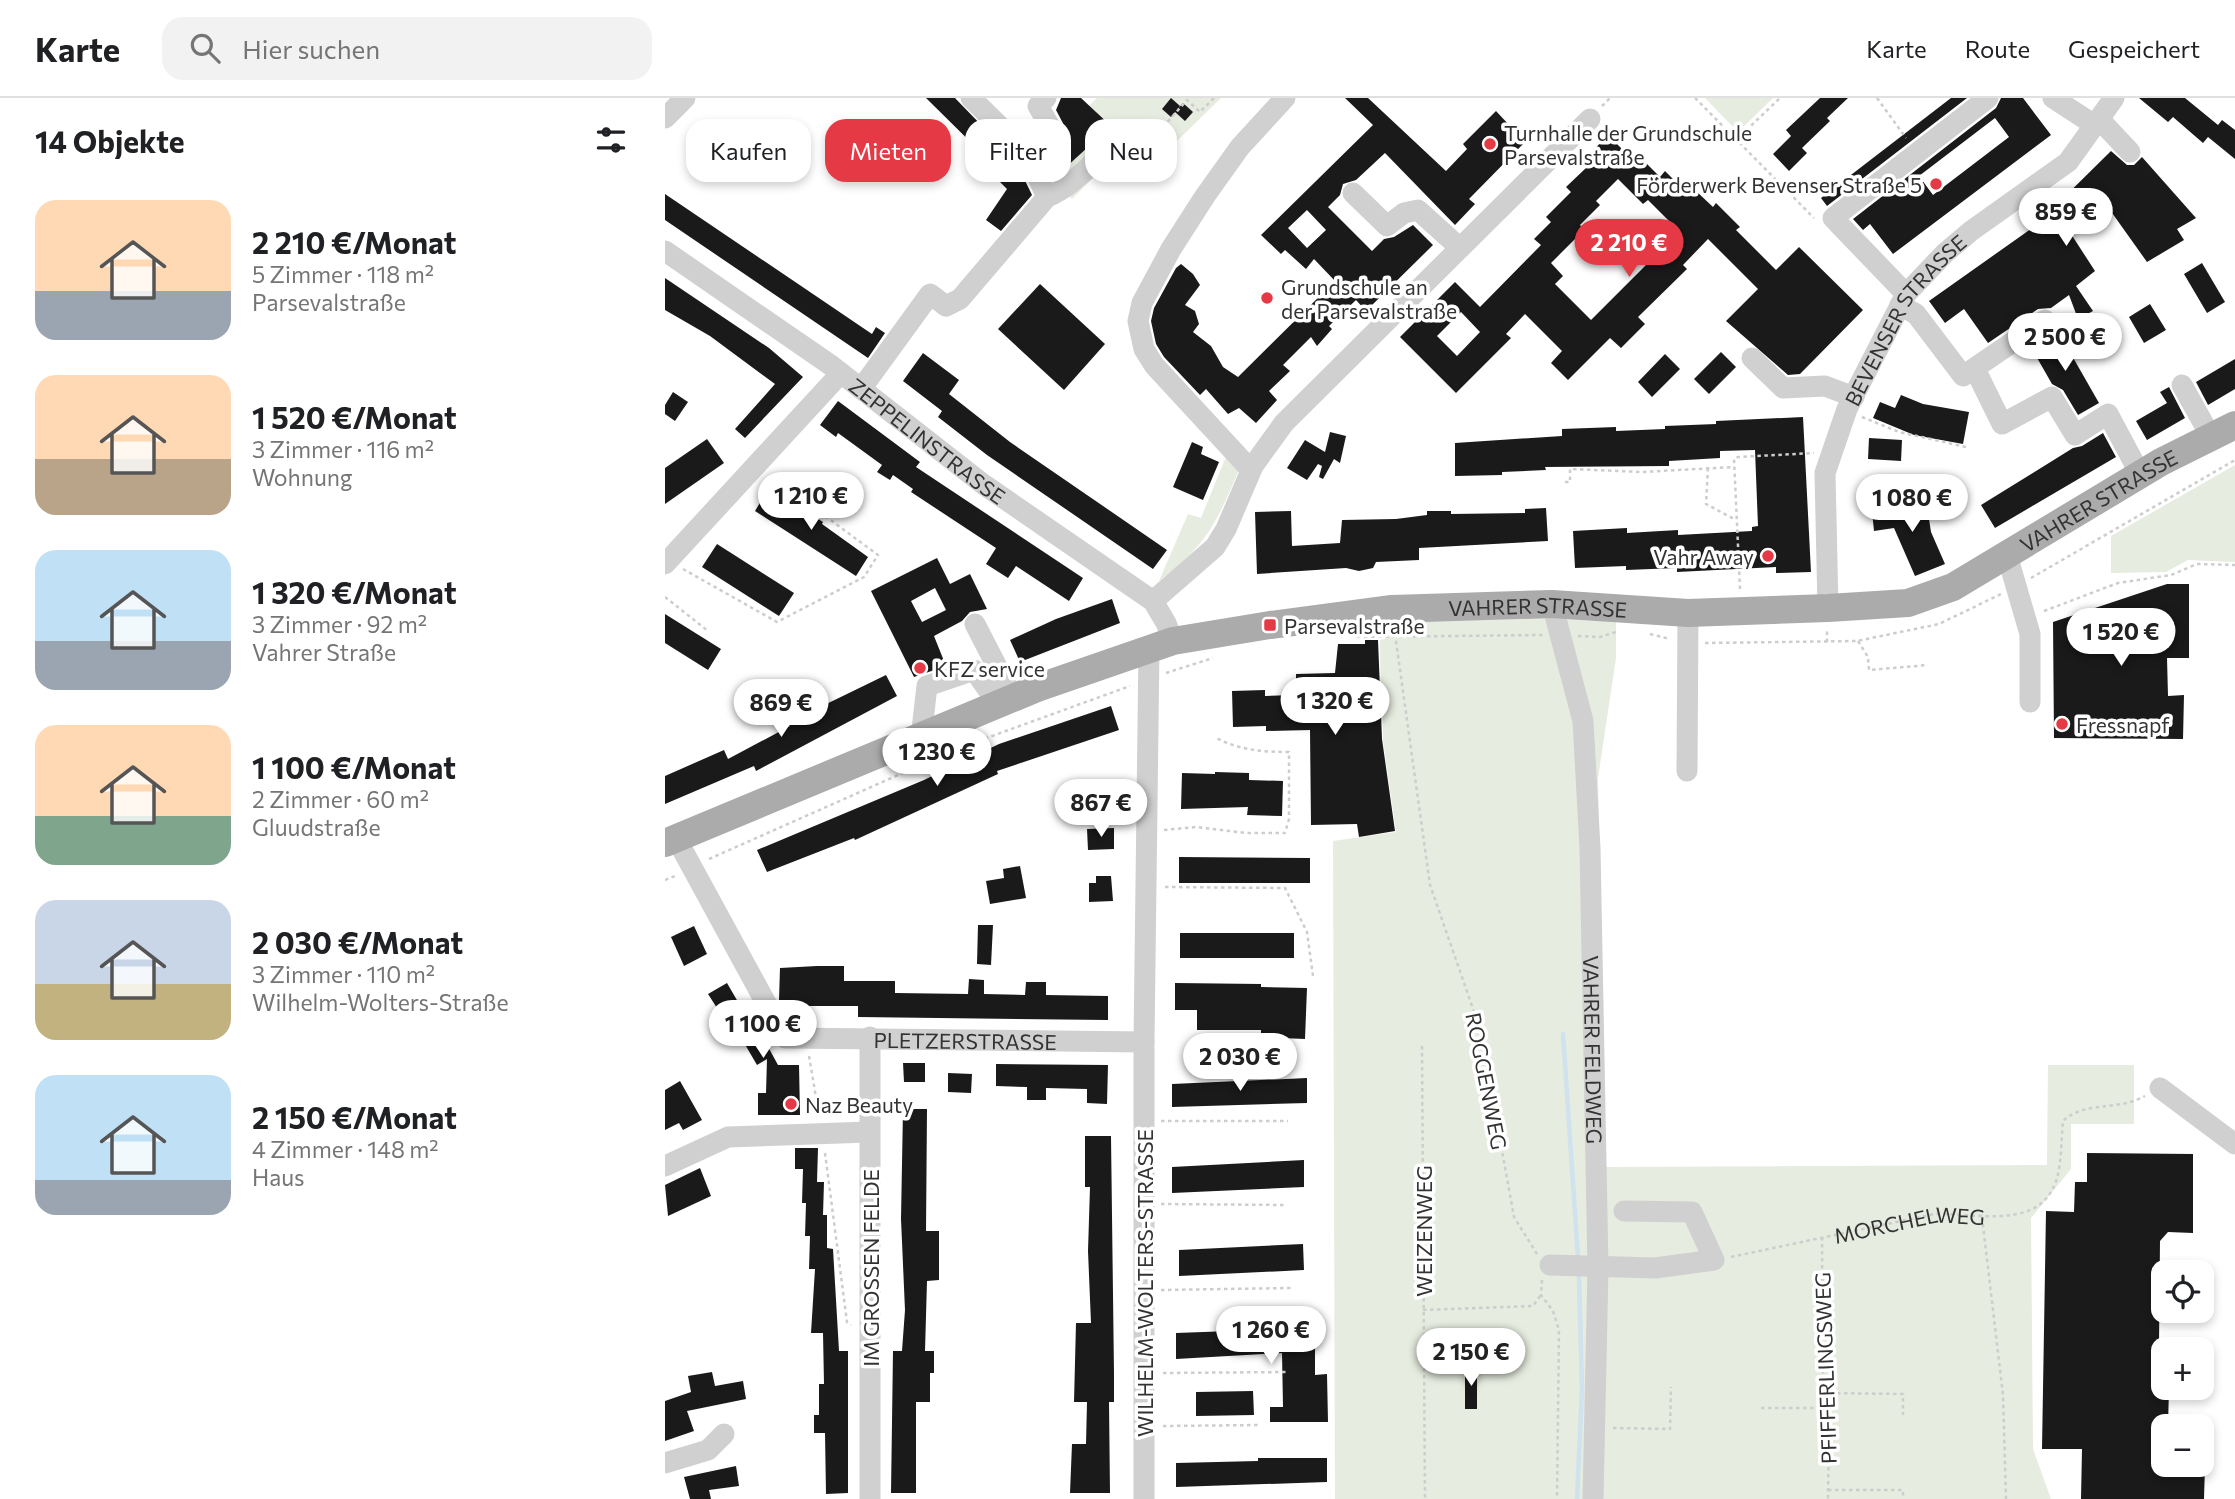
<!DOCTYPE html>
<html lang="de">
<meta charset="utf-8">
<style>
body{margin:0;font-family:Commissioner,sans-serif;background:#f2f2f2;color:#202124;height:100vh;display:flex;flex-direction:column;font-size:26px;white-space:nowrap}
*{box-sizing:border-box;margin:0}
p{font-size:23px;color:#757577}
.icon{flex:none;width:38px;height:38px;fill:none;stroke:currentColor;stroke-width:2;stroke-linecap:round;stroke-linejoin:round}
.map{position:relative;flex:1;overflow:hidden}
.sheet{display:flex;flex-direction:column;background:#fff;width:665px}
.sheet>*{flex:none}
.top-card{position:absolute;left:21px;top:21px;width:665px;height:63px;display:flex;gap:14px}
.fabs{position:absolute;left:1486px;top:1162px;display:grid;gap:14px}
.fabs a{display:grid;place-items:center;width:63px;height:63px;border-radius:14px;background:#fff;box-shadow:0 4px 10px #0003;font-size:35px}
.price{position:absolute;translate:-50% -60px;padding:0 16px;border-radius:24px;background:#fff;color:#222;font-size:23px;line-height:46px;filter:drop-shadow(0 2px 4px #0008)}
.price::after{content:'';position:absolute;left:50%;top:42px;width:21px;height:16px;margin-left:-10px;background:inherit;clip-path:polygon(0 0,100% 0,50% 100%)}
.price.active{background:#e63946;color:#fff}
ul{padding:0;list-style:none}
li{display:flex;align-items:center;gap:21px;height:175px;padding:0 35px}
li span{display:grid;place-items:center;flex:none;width:196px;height:140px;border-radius:21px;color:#555}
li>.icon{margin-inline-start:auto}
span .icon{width:84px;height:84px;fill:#fffc;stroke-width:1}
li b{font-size:30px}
h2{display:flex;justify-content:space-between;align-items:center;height:84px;padding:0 35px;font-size:30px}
.pill{padding:0 24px;border-radius:21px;background:#fff;box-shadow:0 4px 10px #0003;font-size:24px;line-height:63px}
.pill.active{background:#e63946;color:#fff}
header{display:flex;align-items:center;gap:42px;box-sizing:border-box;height:98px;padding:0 35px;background:#fff;border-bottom:2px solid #e0e0e0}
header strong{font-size:33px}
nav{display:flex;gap:38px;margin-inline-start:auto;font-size:24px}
.search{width:490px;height:63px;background:#f2f2f2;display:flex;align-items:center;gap:18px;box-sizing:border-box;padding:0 24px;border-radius:21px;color:#757577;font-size:26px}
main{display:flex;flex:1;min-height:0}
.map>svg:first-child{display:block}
.green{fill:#e6ecdf}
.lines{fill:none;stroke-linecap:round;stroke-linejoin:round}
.stream{stroke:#cfe2ee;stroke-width:4.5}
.building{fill:#1a1a1a;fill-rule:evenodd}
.path{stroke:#cdcdcd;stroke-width:2.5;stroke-dasharray:3.5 3.5;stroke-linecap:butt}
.minor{stroke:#d0d0d0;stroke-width:21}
.major{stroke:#ababab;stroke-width:28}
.poi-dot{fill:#e63946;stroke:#fff;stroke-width:2.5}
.labels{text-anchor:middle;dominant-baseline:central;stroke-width:7;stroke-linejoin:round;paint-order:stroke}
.poi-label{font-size:21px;fill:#333;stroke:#fff;text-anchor:start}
.street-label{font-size:21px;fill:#333;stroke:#fff}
</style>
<header>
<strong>Karte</strong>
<div class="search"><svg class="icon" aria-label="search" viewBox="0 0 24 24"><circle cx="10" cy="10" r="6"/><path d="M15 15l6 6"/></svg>Hier suchen</div>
<nav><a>Karte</a><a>Route</a><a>Gespeichert</a></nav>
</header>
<main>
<section class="sheet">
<h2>14 Objekte<svg class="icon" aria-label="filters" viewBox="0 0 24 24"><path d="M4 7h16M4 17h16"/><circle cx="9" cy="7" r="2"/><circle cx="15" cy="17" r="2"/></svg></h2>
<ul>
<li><span style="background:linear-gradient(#ffd9b3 65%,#9aa5b1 0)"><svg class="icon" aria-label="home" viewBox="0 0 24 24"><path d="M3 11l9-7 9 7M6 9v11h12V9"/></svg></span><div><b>2 210 €/Monat</b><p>5 Zimmer · 118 m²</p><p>Parsevalstraße</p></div></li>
<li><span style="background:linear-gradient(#ffd9b3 60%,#b9a48a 0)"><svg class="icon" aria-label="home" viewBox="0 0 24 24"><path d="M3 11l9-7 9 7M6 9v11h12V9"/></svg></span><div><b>1 520 €/Monat</b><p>3 Zimmer · 116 m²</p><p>Wohnung</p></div></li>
<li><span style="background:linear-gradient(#bfe0f5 65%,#9aa5b1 0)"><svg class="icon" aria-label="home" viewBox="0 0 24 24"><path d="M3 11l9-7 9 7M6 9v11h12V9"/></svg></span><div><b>1 320 €/Monat</b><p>3 Zimmer · 92 m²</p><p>Vahrer Straße</p></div></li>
<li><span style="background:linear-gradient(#ffd9b3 65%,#7fa58c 0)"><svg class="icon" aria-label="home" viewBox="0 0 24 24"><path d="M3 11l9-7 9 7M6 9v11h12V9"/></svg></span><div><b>1 100 €/Monat</b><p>2 Zimmer · 60 m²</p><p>Gluudstraße</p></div></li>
<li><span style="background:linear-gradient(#c9d6e8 60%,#c2b280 0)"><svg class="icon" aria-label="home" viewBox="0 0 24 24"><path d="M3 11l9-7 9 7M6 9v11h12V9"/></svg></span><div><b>2 030 €/Monat</b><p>3 Zimmer · 110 m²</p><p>Wilhelm-Wolters-Straße</p></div></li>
<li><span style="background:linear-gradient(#bfe0f5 75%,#9aa5b1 0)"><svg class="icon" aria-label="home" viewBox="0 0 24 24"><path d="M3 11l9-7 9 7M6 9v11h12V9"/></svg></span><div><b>2 150 €/Monat</b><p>4 Zimmer · 148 m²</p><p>Haus</p></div></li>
</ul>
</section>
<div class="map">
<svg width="1570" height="1401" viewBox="0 0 1570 1401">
<rect width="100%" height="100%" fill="#fff"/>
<g class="green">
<polygon points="432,0 556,0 479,75 456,52 407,101 377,70 388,60 380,51"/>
<polygon points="1040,0 1108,0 1073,34"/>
<path d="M562 356 575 369C552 424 543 446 494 483L523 416 536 420Z"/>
<polygon points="1570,367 1570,464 1523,462 1501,474 1446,475 1446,438"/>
<polygon points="951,515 951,560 933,680 941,1069 1382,1067 1383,967 1469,967 1469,1026 1406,1026 1406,1071 1366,1120 1368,1351 1386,1401 670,1401 668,743 731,734 718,642 718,619 716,618 715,542 720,541 718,522"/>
</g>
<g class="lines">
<g class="stream">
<polyline points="898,936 913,1160"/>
<polyline points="912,1401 917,1291 914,1177"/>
</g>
</g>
<g class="building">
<polygon points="261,0 290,0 350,62 367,97 336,133 321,122 342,91 334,83 340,78"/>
<polygon points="396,0 416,0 446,28 388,81 381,67 389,59 381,51 401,31 391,12"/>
<polygon points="506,0 515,8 511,13 518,5 528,14 520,23 510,14 506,19 497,11"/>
<path d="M680 0H703L781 73 802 51 798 46 831 13 860 44 804 101 810 106 790 127 720 55 691 82 678 86 675 97 663 109 707 153 719 141 729 139 748 127 768 147 701 213 691 202 664 228 667 231 652 248 646 239 618 267 625 273 604 293 612 302 591 325 574 310 563 316 541 291 535 297 499 259 491 246 486 223 489 210 511 170 516 166 528 176 535 187 520 207 530 213 534 226 528 234 546 248 558 269 573 279 670 183 649 161 641 171 620 152 616 156 596 137 708 27ZM642 112 661 132 642 150 623 130Z"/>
<polygon points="1155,0 1183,0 1162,20 1165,23 1137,50 1142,55 1124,73 1108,56 1126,38 1121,32"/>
<polygon points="1286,0 1302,0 1162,108 1156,100"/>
<path d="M1336 0H1358L1386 37 1228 156 1205 126 1198 132 1188 121 1331 10ZM1330 20 1344 39 1268 97 1254 78Z"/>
<polygon points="1474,0 1520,0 1553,27 1557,22 1570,32 1570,61 1543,39 1538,45 1508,19 1503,24"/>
<path d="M943 37 965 59 970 54 995 79 1000 73 1024 97 1030 92 1048 109 1051 105 1075 129 1071 132 1111 172 1134 149 1198 212 1135 276 1123 277 1061 223 1093 191 1043 141 1018 167 1022 171 973 219 980 226 956 250 945 240 903 282 886 265 897 253 860 216 841 236 846 240 791 295 735 239 790 184 815 209 876 147 869 141 886 124 881 119 906 94 901 89 922 69 917 64ZM953 81 978 106 983 102 1004 123 980 156 986 162 926 222 890 186 898 178 886 165 919 132 915 127 935 107 931 103ZM796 214 815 234 792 258 772 238Z"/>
<polygon points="1446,53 1462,67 1469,67 1477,59 1531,120 1512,131 1519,142 1482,164 1440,105 1406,136 1430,173 1411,188 1428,213 1413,221 1404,197 1386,210 1373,211 1323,245 1299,211 1280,225 1264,203 1370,128"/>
<polygon points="0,96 207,236 211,229 220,235 203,260 0,122"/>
<polygon points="1537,165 1560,204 1542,215 1519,176"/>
<polygon points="0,180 104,250 138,279 80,340 70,331 110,286 45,238 0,212"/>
<polygon points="375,186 440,246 399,292 333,231"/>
<polygon points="1485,206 1501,232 1479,245 1464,219"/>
<polygon points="1394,235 1434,305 1413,317 1398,292 1387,286 1367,251"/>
<polygon points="1056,254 1071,269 1044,296 1029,281"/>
<polygon points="258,255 294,282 284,296 345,344 502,452 488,471 322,357 273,319 277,313 238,283"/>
<polygon points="1000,256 1015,271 987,299 973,284"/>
<polygon points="1570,261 1570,291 1543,307 1531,284"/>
<polygon points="1504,289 1520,320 1482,342 1471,323 1502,305 1495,294"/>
<polygon points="8,294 23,304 10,323 0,316 0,307"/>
<polygon points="1236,297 1258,306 1304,314 1298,346 1249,337 1208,320 1215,304 1230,310"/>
<polygon points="173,303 255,364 251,369 418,480 404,503 351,468 343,480 321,466 331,450 246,394 248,391 228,377 225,382 212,374 217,367 173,335 171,339 155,327"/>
<polygon points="1138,319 1146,474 1111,475 1111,469 1012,474 1012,470 961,472 961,468 910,470 908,433 962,430 962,435 1013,432 1013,437 1087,433 1087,429 1093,428 1090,352 1055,353 1055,360 1004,363 1004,368 880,369 881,372 837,374 837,377 790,378 790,345 897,338 897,331 951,329 951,333 1000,331 1000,328 1051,326 1051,323"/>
<polygon points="665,334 681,338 675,365 669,361 658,381 654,379 657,368 653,366 642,382 622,370 640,342 660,354"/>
<polygon points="1438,335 1451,359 1330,430 1316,407 1408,350 1417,348"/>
<polygon points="1204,340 1237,342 1236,363 1203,361"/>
<polygon points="42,341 59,365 0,406 0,370"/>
<polygon points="527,344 538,349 536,356 554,364 538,402 508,389"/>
<polygon points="102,393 108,397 110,394 158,424 157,426 203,459 191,478 90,413"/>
<polygon points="1261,402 1266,434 1280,466 1250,478 1229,430 1209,433 1207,413 1248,407 1247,403"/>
<polygon points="881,410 883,443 754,450 754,462 711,464 708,470 694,473 681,470 592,476 590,414 626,413 627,448 675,445 677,422 731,421 762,417 762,413 786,413 786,416 860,415 860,411"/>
<polygon points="52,446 129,495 114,518 37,469"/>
<path d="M272 460 285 486 305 476 322 511 305 514 297 523 269 538 281 568 249 579 206 493ZM270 490 281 512 257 524 246 503Z"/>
<polygon points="1502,486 1524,486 1524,560 1502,560 1503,598 1519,597 1518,641 1389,640 1388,524"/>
<polygon points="447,501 455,525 355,564 345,542 391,521"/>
<polygon points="0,516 56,551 43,572 0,545"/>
<polygon points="700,542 713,542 717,641 730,733 694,739 692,726 646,727 645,632 601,633 601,628 568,629 567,593 600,592 600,598 631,597 631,576 670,575 673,546 700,546"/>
<polygon points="221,577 232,598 91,673 89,668 0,706 0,678 59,652 63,661 125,628 119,617 142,604 147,613"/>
<polygon points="446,608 454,632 332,673 333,676 190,742 189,740 102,774 92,752 259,682 334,646"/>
<polygon points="550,674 584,675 584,682 618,683 617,718 582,717 583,709 516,711 517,675 550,676"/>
<polygon points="449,730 449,751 423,752 422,731"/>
<polygon points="514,759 645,760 645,785 514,785"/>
<polygon points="355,768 361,800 325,806 321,783 339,780 338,771"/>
<polygon points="431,778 446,778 448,803 424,804 424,785 431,785"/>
<polygon points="313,827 328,827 326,867 312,866"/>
<polygon points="29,828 42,856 19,868 6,839"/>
<rect x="515" y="835" width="114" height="25"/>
<polygon points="152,868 179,868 179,883 230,883 230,895 303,896 304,881 319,882 319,896 360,897 361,884 381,884 381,897 443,898 443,922 193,919 193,908 117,908 114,902 115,870"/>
<polygon points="62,885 80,916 84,914 113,967 134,967 135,1017 93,1017 93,995 101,995 102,961 92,967 57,907 52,910 43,896"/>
<polygon points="510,885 596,886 596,889 642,890 640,941 596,939 596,932 532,932 532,912 510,912"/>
<polygon points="238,965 260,965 260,984 239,984"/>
<polygon points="331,966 443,967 442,1006 422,1005 422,991 381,990 381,1002 362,1002 362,989 331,988"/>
<polygon points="283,975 307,976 306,995 283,994"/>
<polygon points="642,980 642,1005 507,1009 507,986"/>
<polygon points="15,983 37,1022 18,1032 14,1025 0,1032 0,992"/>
<polygon points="238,1011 262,1011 261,1133 274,1133 274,1182 262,1183 260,1253 269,1253 269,1275 265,1275 265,1304 251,1304 251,1395 226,1395 228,1253 237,1253 240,1212 236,1121"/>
<polygon points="420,1038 446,1038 449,1276 449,1304 444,1304 445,1395 405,1395 407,1346 421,1346 422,1304 409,1304 411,1225 426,1225 423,1153 425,1089 420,1089"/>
<polygon points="130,1050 153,1050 152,1084 159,1084 158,1117 162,1117 162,1150 168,1151 174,1253 183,1253 183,1395 161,1396 160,1335 149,1335 149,1317 154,1317 154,1286 159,1286 158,1235 146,1235 150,1171 144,1171 145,1138 140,1138 141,1105 137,1105 138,1071 130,1071"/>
<polygon points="1422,1055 1528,1056 1528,1135 1503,1134 1495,1143 1494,1248 1498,1248 1498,1290 1504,1290 1503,1328 1498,1328 1498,1367 1540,1367 1539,1401 1416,1401 1417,1351 1377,1351 1381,1113 1409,1114 1410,1084 1422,1084"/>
<polygon points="639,1062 639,1089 507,1095 507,1069"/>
<polygon points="35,1070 46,1098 3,1118 0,1087"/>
<polygon points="638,1146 639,1172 514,1178 514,1152"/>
<polygon points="650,1230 650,1277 662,1276 663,1324 605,1324 605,1309 618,1309 617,1255 511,1261 511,1235"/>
<rect x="800" y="1269" width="12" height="42"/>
<polygon points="47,1274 50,1288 78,1283 81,1301 22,1313 29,1333 0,1343 0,1303 26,1294 23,1278"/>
<polygon points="588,1293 589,1317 531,1318 531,1294"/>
<polygon points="593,1360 662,1360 662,1384 511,1389 511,1365 593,1363"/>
<polygon points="71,1368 74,1388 44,1392 46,1401 25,1401 19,1379"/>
</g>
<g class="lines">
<g class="path">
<polyline points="1030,0 1149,120"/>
<polyline points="1212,0 1241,40"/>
<polyline points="937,8 945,0"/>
<polyline points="498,29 522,2 535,14 549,0"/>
<polyline points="1071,42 1115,0"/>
<polyline points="1197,319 1234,334 1301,349"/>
<polyline points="1043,370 1041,406 1071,422"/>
<polyline points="900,384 905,384 905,371 977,374 1069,369"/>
<polyline points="18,471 112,524 199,479 213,457 107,379"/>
<polyline points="1366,480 1570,362"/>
<polyline points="1075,491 1069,361 1073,359 1149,355"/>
<polyline points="0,499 43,533"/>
<polyline points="1379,513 1453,485 1506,477 1532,466 1570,467"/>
<polyline points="730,536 765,787 815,931 849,1119 872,1156"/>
<polyline points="985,536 1005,541"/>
<polyline points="913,538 935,539 954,533"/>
<polyline points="692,539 878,537"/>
<polyline points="1193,543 1203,559 1204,572 1263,567"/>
<polyline points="1162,544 1162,530"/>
<polyline points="1040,545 1192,543 1274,526 1336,496"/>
<polyline points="501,575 548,560"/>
<path d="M499 732 531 729 581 735H620L624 721V654C597 654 575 652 551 640"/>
<polyline points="44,761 294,650 465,588"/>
<polyline points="0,782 10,778"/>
<polyline points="500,789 620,790 642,834 648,878"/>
<polyline points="757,948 760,1401"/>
<polyline points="144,958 154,1017"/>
<polyline points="496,1023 623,1023"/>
<polyline points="160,1055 182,1224 186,1227"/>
<polyline points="496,1106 622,1107"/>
<polyline points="1317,1119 1338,1297 1341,1401"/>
<polyline points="1157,1139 1158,1300 1164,1317 1163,1401"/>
<path id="s1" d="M1066 1159 1269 1116C1308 1114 1374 1134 1391 1083 1397 1066 1396 1041 1398 1023 1421 1002 1451 1014 1480 998"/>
<polyline points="877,1182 876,1197 888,1213 894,1232 892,1401"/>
<polyline points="496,1192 626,1190"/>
<polyline points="758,1212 868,1208 875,1198"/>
<polyline points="498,1275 624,1274"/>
<polyline points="1158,1295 1238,1296 1238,1317"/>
<polyline points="1096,1310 1161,1310"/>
<polyline points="498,1328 596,1327"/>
<polyline points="948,1330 1005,1331 1006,1289"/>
<polyline points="1163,1392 1238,1392 1238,1401"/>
</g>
<g class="minor">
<polyline points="306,0 361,54"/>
<polyline points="381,0 373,8 384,27 361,54 382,99"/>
<polyline points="1388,0 1431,28"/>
<polyline points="0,20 20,0"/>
<polyline points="1435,22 1465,54"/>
<polyline points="688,95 722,128 739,115 753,112 795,150"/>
<path id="s2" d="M0 153 167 268 318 386 488 503 501 525 508 543"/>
<polyline points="1241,196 1168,120 1323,0"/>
<polyline points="1235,207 1251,216 1298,278 1380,222"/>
<polyline points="1087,260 1118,290 1160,288 1189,299"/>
<polyline points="1310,271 1337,326 1387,299 1410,337 1443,316 1475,376"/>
<polyline points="1517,287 1546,339"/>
<path d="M196 291 265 196 281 208 295 201 382 99C423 82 434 43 482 36"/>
<polyline points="586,372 489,267 479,251 473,223 477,205 506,151 540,98 575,49 620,0"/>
<polyline points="1342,457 1365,536 1365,604"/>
<polyline points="0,466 176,275"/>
<polyline points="488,503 550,449 561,431 588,368 619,325 925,21"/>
<path id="s3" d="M887 506 918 623 925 750 933 1170 928 1401"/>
<path id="s4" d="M1163 510 1160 375 1182 311 1241 196 1280 155 1306 133 1403 64 1449 0"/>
<polyline points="310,526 348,600"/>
<polyline points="256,640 262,588 309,572 333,606"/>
<polyline points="1022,673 1023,515"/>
<path id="s5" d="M11 740 120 940 479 944"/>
<polyline points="205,939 205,1401"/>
<polyline points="1495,990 1570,1046"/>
<polyline points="0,1068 63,1039 204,1034"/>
<polyline points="885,1167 990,1170 1049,1162 1027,1114 959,1113"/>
<polyline points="0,1365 43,1352 59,1336"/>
<polyline points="479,1401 479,944 484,549"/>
</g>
<path class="major" id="s6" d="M0 745 372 590 508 543 605 527 727 511 887 506 1023 515 1163 510 1243 505 1288 489 1496 364 1570 327"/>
</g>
<g class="poi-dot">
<circle cx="825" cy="46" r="7"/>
<circle cx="1271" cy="86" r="7"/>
<circle cx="602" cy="200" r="7"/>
<circle cx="1103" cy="458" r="7"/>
<rect x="598" y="520" width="14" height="14" rx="3.5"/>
<circle cx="255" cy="570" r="7"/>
<circle cx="1397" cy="626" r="7"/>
<circle cx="126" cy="1006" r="7"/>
</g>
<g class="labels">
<g class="poi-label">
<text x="839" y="34">Turnhalle der Grundschule<tspan x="839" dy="24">Parsevalstraße</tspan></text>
<text x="1257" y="86" text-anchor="end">Förderwerk Bevenser Straße 5</text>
<text x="616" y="188">Grundschule an<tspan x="616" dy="24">der Parsevalstraße</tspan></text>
<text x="1089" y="458" text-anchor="end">Vahr Away</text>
<text x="619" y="527">Parsevalstraße</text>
<text x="269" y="570">KFZ service</text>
<text x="1411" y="626">Fressnapf</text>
<text x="140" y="1006">Naz Beauty</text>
</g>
<g class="street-label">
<text stroke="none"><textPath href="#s4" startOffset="310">BEVENSER STRASSE</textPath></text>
<text stroke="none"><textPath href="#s2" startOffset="324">ZEPPELINSTRASSE</textPath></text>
<text stroke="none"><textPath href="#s6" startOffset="1502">VAHRER STRASSE</textPath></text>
<text stroke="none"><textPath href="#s6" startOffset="914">VAHRER STRASSE</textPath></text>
<text stroke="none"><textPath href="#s5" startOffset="408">PLETZERSTRASSE</textPath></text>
<text stroke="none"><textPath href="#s3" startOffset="450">VAHRER FELDWEG</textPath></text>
<text transform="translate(822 983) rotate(79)">ROGGENWEG</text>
<text transform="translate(758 1133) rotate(-90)">WEIZENWEG</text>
<text stroke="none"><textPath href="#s1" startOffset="182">MORCHELWEG</textPath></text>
<text transform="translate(205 1170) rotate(-90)">IM GROSSEN FELDE</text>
<text transform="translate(479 1185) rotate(-90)">WILHELM-WOLTERS-STRASSE</text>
<text transform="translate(1160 1270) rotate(-92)">PFIFFERLINGSWEG</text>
</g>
</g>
</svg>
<div class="fabs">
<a><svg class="icon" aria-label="locate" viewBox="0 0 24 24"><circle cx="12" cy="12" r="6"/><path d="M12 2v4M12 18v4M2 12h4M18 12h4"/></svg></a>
<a>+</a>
<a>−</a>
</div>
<b class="price" style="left:1401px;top:150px">859 €</b>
<b class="price active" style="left:964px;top:181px">2 210 €</b>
<b class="price" style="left:1400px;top:275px">2 500 €</b>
<b class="price" style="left:146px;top:434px">1 210 €</b>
<b class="price" style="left:1247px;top:436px">1 080 €</b>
<b class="price" style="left:1456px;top:570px">1 520 €</b>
<b class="price" style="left:670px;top:639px">1 320 €</b>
<b class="price" style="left:116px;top:641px">869 €</b>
<b class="price" style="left:272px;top:690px">1 230 €</b>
<b class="price" style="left:436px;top:741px">867 €</b>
<b class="price" style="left:98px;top:962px">1 100 €</b>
<b class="price" style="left:575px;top:995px">2 030 €</b>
<b class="price" style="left:606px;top:1268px">1 260 €</b>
<b class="price" style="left:806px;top:1290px">2 150 €</b>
<div class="top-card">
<a class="pill">Kaufen</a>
<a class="pill active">Mieten</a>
<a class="pill">Filter</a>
<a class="pill">Neu</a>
</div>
</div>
</main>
